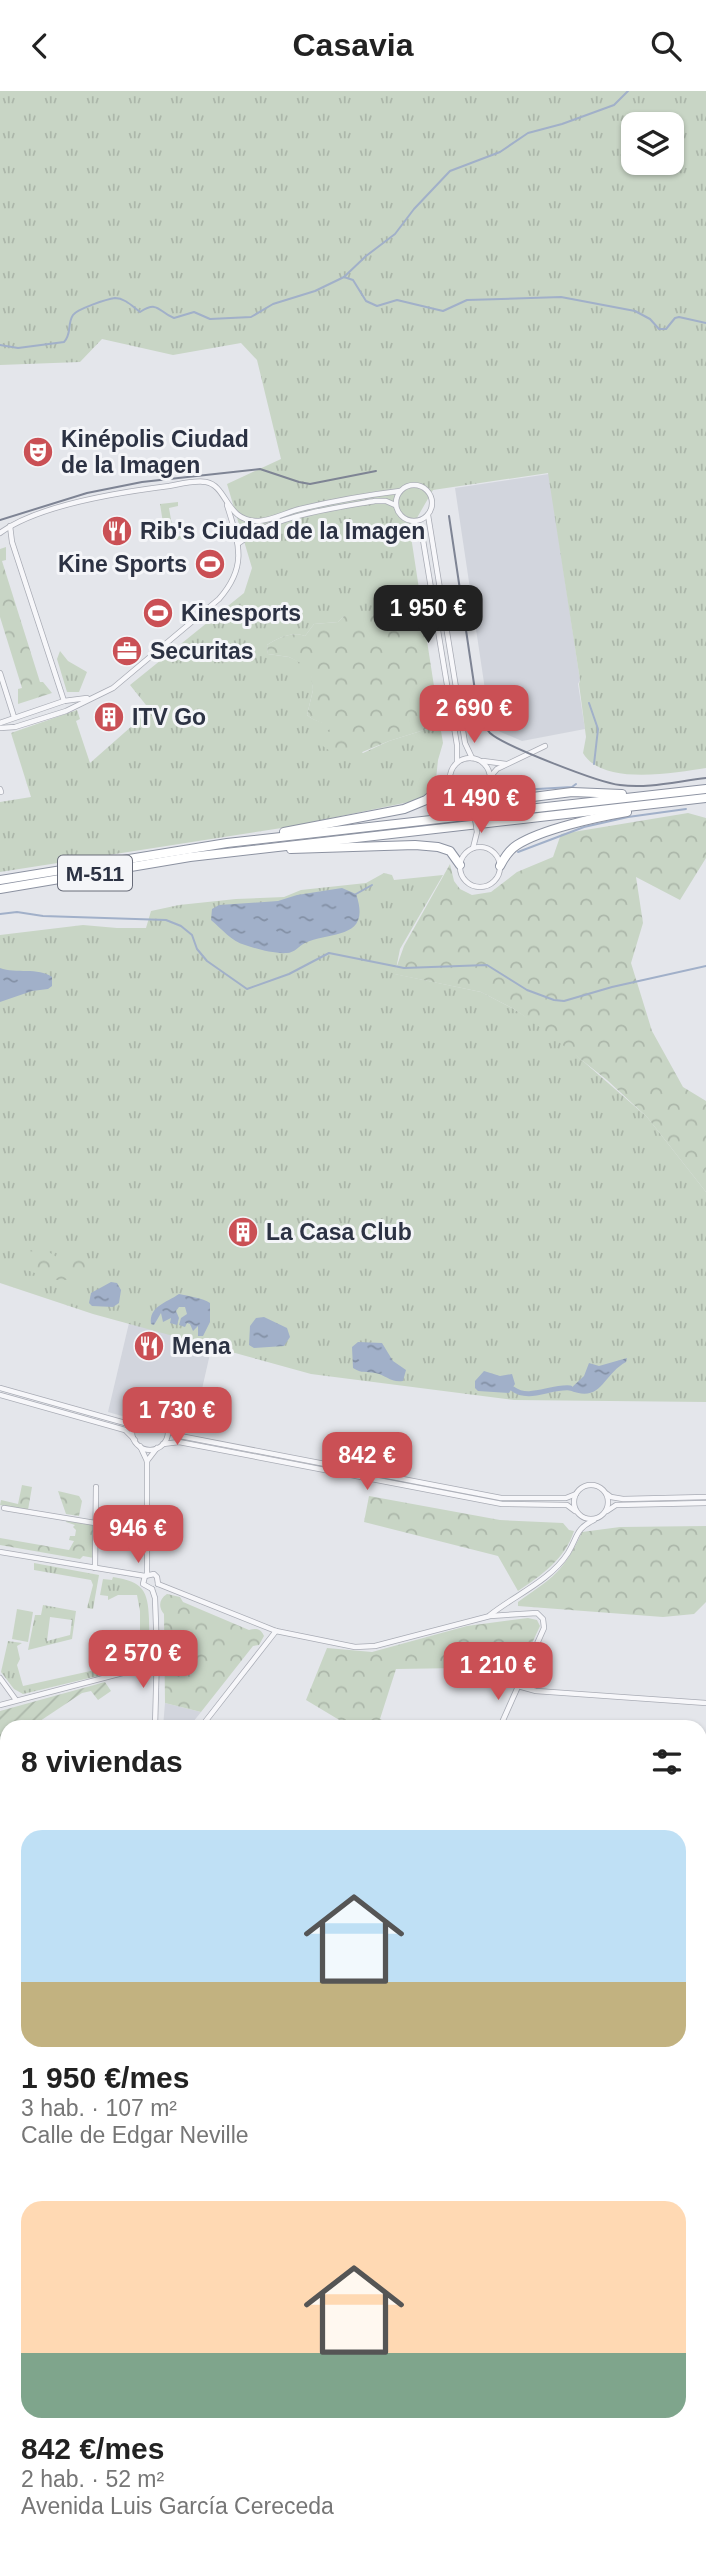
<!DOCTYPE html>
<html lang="es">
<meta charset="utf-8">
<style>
body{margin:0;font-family:Helvetica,sans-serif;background:#f6f6f6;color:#222;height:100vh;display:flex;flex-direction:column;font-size:26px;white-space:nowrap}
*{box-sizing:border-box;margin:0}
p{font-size:23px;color:#767676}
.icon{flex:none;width:38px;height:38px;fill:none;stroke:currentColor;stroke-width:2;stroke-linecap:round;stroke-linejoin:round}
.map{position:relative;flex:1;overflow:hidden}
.panel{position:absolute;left:0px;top:1629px;width:707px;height:842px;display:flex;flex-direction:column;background:#fff;border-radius:21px 21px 0 0;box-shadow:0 2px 5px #0004}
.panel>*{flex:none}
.buttons{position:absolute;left:621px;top:21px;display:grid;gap:14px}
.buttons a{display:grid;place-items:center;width:63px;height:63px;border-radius:14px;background:#fff;box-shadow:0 2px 5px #0004;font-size:35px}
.price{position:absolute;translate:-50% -60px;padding:0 16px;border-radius:14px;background:#ca5055;color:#fff;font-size:23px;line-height:46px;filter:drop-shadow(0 2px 4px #0008)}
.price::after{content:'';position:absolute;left:50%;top:42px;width:21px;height:16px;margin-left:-10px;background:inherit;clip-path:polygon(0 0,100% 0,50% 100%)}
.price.selected{background:#222;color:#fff}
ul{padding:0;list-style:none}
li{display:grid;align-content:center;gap:14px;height:371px;padding:0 21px}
li span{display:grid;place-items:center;height:217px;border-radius:21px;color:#555}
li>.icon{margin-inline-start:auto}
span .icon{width:126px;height:126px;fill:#fffc;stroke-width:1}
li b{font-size:30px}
h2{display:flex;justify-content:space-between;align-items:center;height:84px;padding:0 21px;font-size:30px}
header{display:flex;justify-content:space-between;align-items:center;height:91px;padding:0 21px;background:#fff;font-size:32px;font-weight:700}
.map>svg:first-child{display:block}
.built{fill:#d2d5dd}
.grass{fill:url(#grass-tufts);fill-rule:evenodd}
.forest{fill:url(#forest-crowns)}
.garden{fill:url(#garden-furrows)}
.pitch{fill:#c8d5c5}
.water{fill:url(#water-ripples)}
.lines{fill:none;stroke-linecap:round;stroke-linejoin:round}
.stream{stroke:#a1b0c9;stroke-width:2}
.canal{stroke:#a1b0c9;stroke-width:5}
.street-casing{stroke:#a9acb5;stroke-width:6}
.highway-casing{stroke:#8c92a1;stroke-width:10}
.street{stroke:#f7f7fa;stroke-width:4.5}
.highway{stroke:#fff;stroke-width:8}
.tram{stroke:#7e8494;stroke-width:2}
.street-bridge-casing{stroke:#a9acb5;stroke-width:6;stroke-linecap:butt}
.street-bridge{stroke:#f7f7fa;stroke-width:4.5}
.labels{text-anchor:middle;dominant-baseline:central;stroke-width:6;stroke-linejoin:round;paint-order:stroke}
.shield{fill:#f4f5f8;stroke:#686c79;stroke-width:2}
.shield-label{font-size:21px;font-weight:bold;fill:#2c3243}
.poi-label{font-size:23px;font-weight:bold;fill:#2c3243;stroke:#f4f5f8;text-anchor:start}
</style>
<header><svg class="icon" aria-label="back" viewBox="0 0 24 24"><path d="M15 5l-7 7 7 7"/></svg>Casavia<svg class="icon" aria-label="search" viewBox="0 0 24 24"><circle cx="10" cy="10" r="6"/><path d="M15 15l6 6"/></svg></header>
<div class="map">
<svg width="706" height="2470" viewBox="0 0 706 2470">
<defs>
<pattern id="grass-tufts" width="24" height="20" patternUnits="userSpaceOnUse" patternTransform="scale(1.75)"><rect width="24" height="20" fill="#c8d5c5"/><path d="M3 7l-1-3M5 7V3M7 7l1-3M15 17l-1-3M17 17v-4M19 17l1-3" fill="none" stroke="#acb7aa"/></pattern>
<pattern id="forest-crowns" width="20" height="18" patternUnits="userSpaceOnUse" patternTransform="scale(1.75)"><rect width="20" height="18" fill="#c8d5c5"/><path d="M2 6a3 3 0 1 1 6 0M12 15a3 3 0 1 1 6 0" fill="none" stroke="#acb7aa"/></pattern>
<pattern id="garden-furrows" width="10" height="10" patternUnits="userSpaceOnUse" patternTransform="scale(1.75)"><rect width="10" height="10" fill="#c8d5c5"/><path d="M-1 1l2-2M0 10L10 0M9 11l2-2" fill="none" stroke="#acb7aa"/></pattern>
<pattern id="water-ripples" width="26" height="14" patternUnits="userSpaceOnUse" patternTransform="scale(1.75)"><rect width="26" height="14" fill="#a1b0c9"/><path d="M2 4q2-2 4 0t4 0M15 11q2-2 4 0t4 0" fill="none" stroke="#8390a5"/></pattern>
</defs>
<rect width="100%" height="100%" fill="#e4e6eb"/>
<g class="built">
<polygon points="549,383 580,589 578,593 585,638 522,650 496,639 490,632 455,397"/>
<polygon points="129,1232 212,1254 192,1342 172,1336 165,1326 155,1321 146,1321 129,1327 108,1321"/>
<polygon points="165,1612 201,1621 189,1636 163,1636"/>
<polygon points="700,2459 706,2463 706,2470 696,2470 697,2467 692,2468 695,2470 411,2470 400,2464 700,2464"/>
</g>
<g class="grass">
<path d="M0 0H706V677C674 682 602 695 583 662L586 646 579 593 580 589 548 382 433 399 410 439 421 511 381 514 372 525H344L338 531 314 533 305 545C292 540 278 547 267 554L268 563 289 566 311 576 313 599 307 624C315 631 323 630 332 636 343 644 352 653 363 662L389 650 440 634 443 652 438 669 435 698 414 710 288 736 0 781V711L31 706 11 642 77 619 80 628 76 630 90 672 150 619 130 594 244 502 252 477 227 393 281 368 257 269 241 252 173 264 102 248 80 271 0 274ZM634 33H672V72H634Z"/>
<polygon points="178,411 178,415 169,417 174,446 186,444 186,441 192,440 193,446 166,451 160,413"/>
<polygon points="60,560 68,570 87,581 79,601 67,601 57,568"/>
<polygon points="384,782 392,784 394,789 443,784 400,858 395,883 481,901 514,918 552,943 647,1026 706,1101 706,1311 514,1309 311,1283 93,1223 0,1192 0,844 83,834 117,837 146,837 151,820 179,814 236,808 284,806 301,799 366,792"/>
<polygon points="34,1472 99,1484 93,1518 87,1517 93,1494 91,1489 34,1479"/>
<path d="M113 1486C143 1491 148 1499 149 1528 149 1540 150 1552 149 1563 143 1575 125 1581 113 1578L109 1562 113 1561 115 1564 140 1563V1520L137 1504H118L108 1509V1505L100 1504 103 1488 112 1489Z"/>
<path d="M43 1514 76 1520 72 1548 28 1559 35 1524H41ZM50 1526 72 1529 70 1544 47 1550Z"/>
<polygon points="8,1550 22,1552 17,1555 20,1568 17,1574 23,1595 95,1579 99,1576 98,1566 103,1562 108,1579 106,1583 23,1603 14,1598 1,1581"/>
<polygon points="700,2054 706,2058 706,2128 700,2125"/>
</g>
<g class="forest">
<polygon points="6,456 6,469 2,470 40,591 43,591 52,602 18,613 18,598 22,597 0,526 0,458"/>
<path d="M421 511 440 634 389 650 343 669 317 651 323 642 332 637C323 631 315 631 307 624L313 599 310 577 289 566 268 563 267 554C278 547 292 540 305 545L314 533 338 531 344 525H372L380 514Z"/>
<polygon points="688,722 706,727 706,767 680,809 636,786 643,832 631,872 652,940 683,996 706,1010 706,1101 647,1026 607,989 541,937 514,918 481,901 394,883 404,855 450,773 454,790 460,798 472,804 491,801 517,781 553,766 561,743"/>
<path d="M26 1159 47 1160 60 1168H94L97 1170 96 1177C61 1197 54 1189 19 1176L17 1170Z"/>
<polygon points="22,1394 32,1396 28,1419 0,1414 1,1409 18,1413"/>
<polygon points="58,1400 79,1405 82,1410 79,1425 66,1423"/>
<path d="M369 1405 500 1429 563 1432 569 1439 574 1440C565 1468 542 1484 518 1500L498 1465 364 1431Z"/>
<polygon points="67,1427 95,1433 94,1467 83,1465 80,1468 0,1454 0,1447 69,1459 74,1450 69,1449 70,1445 75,1445 76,1439 73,1436 75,1434 66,1431"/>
<path d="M706 1435V1511L694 1523 663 1526 518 1515V1511C553 1486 563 1482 582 1441L620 1436Z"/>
<path d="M167 1503 180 1506 183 1511 249 1539C255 1537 261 1537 264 1545L259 1554 253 1555 201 1621 165 1612 164 1523C158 1516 159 1508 167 1503Z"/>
<polygon points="528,1527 537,1529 540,1535 521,1576 396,1578 380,1628 397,1636 351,1636 306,1609 327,1557 372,1561 467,1535"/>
<polygon points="1,2375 7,2377 7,2464 56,2464 55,2470 0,2470"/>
<polygon points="193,2464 256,2464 258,2470 191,2470"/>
</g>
<polygon class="garden" points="105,1591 111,1600 98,1609 91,1600 82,1602 31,1636 7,1636 7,1673 0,1675 0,1620"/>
<g class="pitch">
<polygon points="17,1518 33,1521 28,1551 12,1548"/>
<polygon points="700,2338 706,2342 706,2416 700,2417"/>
</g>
<g class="water">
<path d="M342 797 356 803C372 849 331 840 305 852 299 855 294 862 287 862 274 863 257 858 245 854 231 850 222 838 211 829L212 818 219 814 278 810 297 804Z"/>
<path d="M0 877C16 883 38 876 52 886V895L48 898 32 900 0 911Z"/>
<polygon points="111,1191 117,1192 121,1199 119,1212 113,1216 92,1215 89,1212 91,1202"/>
<path d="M179 1203C188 1205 203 1207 210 1212V1231L203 1245H198V1235L193 1240 190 1233 187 1232 185 1236 179 1234 181 1227 187 1223 185 1216H179L176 1220 179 1227 177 1234 170 1232 171 1227 163 1231 161 1222 154 1234 151 1233C149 1215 166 1212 179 1203Z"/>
<polygon points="264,1226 287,1237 290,1246 284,1255 254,1257 249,1254 250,1235 256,1227"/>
<path d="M358 1251 382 1252 393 1270 406 1279 403 1290C391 1292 386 1284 375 1282 366 1280 362 1283 353 1277L352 1256Z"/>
<path d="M627 1267 626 1271C602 1284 602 1313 569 1299L584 1285 589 1272 599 1275Z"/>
<polygon points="484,1280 500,1285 512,1283 515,1293 509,1302 478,1300 475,1297 475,1290"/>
</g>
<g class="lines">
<g class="stream">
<polyline points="344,186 353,189 366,210 377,215 397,209 443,220 467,209 561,206 635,220 650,228 659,238 666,238 675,227 679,226 706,232"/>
<path d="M0 254 18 257 64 251C72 243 67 233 73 224 77 218 107 208 115 207 125 207 133 216 140 221 159 209 158 221 174 227L194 221 210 228 251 226 273 213 315 200 344 186 366 165 395 143 414 118 450 80 500 61 528 42 562 33 614 14 628 0"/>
<polyline points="589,612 598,638 594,673"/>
<polyline points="508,686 511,693 520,699 572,696 576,693"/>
<polyline points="518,761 584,736 628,726 686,718"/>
<polyline points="356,803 372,794"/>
<polyline points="0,823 17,821 43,825 166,829 181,835 192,844 197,858 207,870 247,898 289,883 329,862 404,877 487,874 527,899 554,909 564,910 612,896 706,875"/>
<polyline points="700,2208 706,2207"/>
</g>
<path class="canal" d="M513 1298C529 1310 551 1295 570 1297"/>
<g class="street-casing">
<g id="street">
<circle cx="414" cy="412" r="18"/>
<polyline points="428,424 465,652 472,667"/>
<polyline points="414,431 422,443 457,654 457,671"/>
<polyline points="10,435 12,451 64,610"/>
<path d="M0 442C38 414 121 401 169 395 180 393 195 389 206 391 228 395 225 431 259 430 273 429 287 421 300 418 333 410 367 404 400 400"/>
<path d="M239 452C271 425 334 417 375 410H386L395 414"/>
<polyline points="0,582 14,626"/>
<polyline points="0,632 64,610 87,607"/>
<path d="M0 637 15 636 66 620 113 597 219 508C248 475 239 453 227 414"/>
<circle cx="470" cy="687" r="20"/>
<polyline points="483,670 506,673"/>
<polyline points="490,686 497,678 545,655"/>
<polyline points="0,698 1,701"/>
<polyline points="474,721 480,705"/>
<circle cx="480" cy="776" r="20"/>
<polyline points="473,757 477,741"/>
<polyline points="0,1297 125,1332 135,1332"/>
<polyline points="0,1304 125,1339 135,1349"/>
<circle cx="150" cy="1341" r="18"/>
<polyline points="168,1340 180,1345 501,1407 566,1407 576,1403"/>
<polyline points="163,1353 179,1351 502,1413 567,1414 575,1420"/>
<polyline points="140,1355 147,1370 147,1483"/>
<polyline points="147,1370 157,1357"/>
<circle cx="591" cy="1411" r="17"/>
<polyline points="607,1403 611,1406 623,1408 706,1406"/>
<polyline points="4,1417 95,1432"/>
<polyline points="607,1420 616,1414 706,1412"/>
<polyline points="0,1461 145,1485"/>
<polyline points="95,1477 96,1396"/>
<polyline points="158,1493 276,1540 355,1556 375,1555 490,1525 537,1522 543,1528 544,1537 500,1636"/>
<polyline points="152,1498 155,1507 157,1562 155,1636"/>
<polyline points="152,1498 143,1493 145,1485 154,1483 157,1486 158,1493"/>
<path d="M490 1524C515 1504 550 1490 568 1462 578 1446 575 1438 594 1429"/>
<polyline points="0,1587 16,1609"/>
<polyline points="518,1595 536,1600 706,1612"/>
<polyline points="0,1614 157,1573"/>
<polyline points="201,1636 276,1540"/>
<polyline points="700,1756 706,1750"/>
<polyline points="700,1766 706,1760"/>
<polyline points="0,1893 7,1889"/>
<polyline points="0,1902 7,1913"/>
<polyline points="2,1923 7,1919"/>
<polyline points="700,1958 703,1961"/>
<polyline points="700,2021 706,2014"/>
<polyline points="0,2092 7,2088"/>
<polyline points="700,2132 706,2134"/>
<polyline points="700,2270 706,2260"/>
<polyline points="0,2318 7,2325"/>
<polyline points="700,2329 706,2333"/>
<polyline points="0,2373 7,2372"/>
<polyline points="700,2452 706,2455"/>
</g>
</g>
<g class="highway-casing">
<g id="highway">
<polyline points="489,694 498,706 509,709 572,701 622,703"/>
<polyline points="284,741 404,718 426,709 450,690"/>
<polyline points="291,758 415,754 438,756 450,760 460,774"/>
<path d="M500 775C504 767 509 759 517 754 542 738 598 726 627 721"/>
<polyline points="0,789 227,752 706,698"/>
<polyline points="0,798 190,766 706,707"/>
<polyline points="0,2326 7,2329"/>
<polyline points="0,2336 7,2338"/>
<polyline points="0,2345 7,2347"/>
<polyline points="266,2464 274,2470"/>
<polyline points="339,2464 352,2470"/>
<polyline points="299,2468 312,2470"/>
</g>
</g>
<use href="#street" class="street"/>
<use href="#highway" class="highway"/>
<g class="tram">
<path d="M449 425 477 613C479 624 482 634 490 642 504 655 600 692 620 694 648 698 678 690 706 687"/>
<polyline points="0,429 87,402 142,391 260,378 299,391 310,393 376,380"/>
<polyline points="372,2464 384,2470"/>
</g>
<g class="street-bridge-casing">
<polyline id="street-bridge" points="474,721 477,741"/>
</g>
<use href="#street-bridge" class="street-bridge"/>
</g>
<defs>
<g id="theatre-disc" transform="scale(1.575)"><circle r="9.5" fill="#ca5055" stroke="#f4f5f8"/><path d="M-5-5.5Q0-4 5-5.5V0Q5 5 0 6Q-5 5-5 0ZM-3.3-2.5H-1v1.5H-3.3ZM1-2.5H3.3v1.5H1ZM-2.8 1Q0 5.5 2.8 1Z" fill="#fff"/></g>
<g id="restaurant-disc" transform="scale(1.575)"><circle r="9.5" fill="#ca5055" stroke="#f4f5f8"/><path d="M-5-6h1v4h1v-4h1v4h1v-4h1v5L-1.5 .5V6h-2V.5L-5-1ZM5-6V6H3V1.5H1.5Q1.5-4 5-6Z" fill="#fff"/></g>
<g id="stadium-disc" transform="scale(1.575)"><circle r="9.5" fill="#ca5055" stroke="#f4f5f8"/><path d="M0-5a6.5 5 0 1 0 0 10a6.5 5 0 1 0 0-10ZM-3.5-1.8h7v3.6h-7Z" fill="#fff"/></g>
<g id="office-disc" transform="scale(1.575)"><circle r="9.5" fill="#ca5055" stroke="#f4f5f8"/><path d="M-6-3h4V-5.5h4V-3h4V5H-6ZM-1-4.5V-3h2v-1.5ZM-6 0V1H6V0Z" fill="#fff"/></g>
<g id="building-disc" transform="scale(1.575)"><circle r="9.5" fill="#ca5055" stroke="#f4f5f8"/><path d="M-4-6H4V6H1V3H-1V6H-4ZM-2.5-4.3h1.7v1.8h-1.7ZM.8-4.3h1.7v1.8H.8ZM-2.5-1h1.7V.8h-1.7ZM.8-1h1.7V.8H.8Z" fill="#fff"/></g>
</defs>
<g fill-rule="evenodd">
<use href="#theatre-disc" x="38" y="361"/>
<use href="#restaurant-disc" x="117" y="440"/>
<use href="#stadium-disc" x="210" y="473"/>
<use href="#stadium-disc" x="158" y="522"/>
<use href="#office-disc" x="127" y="560"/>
<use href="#building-disc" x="109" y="626"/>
<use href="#building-disc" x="243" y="1141"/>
<use href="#restaurant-disc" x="149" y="1255"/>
</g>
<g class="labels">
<rect class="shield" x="58" y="764.5" width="74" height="35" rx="5"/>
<g class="shield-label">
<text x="95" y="782">M-511</text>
</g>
<g class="poi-label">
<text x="61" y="348">Kinépolis Ciudad<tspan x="61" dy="26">de la Imagen</tspan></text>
<text x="140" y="440">Rib's Ciudad de la Imagen</text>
<text x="187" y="473" text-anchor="end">Kine Sports</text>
<text x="181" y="522">Kinesports</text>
<text x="150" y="560">Securitas</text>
<text x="132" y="626">ITV Go</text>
<text x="266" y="1141">La Casa Club</text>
<text x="172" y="1255">Mena</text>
</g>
</g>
</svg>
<div class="buttons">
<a><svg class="icon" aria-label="layers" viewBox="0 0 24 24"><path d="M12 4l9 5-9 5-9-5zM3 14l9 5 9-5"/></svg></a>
</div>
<b class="price selected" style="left:428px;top:554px">1 950 €</b>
<b class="price" style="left:474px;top:654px">2 690 €</b>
<b class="price" style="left:481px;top:744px">1 490 €</b>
<b class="price" style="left:177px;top:1356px">1 730 €</b>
<b class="price" style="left:367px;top:1401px">842 €</b>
<b class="price" style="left:138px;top:1474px">946 €</b>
<b class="price" style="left:143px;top:1599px">2 570 €</b>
<b class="price" style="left:498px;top:1611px">1 210 €</b>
<section class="panel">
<h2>8 viviendas<svg class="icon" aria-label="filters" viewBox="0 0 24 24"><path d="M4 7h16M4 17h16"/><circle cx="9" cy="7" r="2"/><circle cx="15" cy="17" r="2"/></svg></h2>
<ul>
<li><span style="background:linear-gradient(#bfe0f5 70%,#c2b280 0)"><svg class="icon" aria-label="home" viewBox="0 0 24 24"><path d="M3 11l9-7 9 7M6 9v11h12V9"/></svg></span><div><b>1 950 €/mes</b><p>3 hab. · 107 m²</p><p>Calle de Edgar Neville</p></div></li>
<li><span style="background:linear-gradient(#ffd9b3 70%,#7fa58c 0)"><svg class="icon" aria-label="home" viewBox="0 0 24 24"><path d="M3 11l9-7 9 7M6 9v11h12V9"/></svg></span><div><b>842 €/mes</b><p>2 hab. · 52 m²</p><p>Avenida Luis García Cereceda</p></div></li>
</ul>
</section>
</div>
